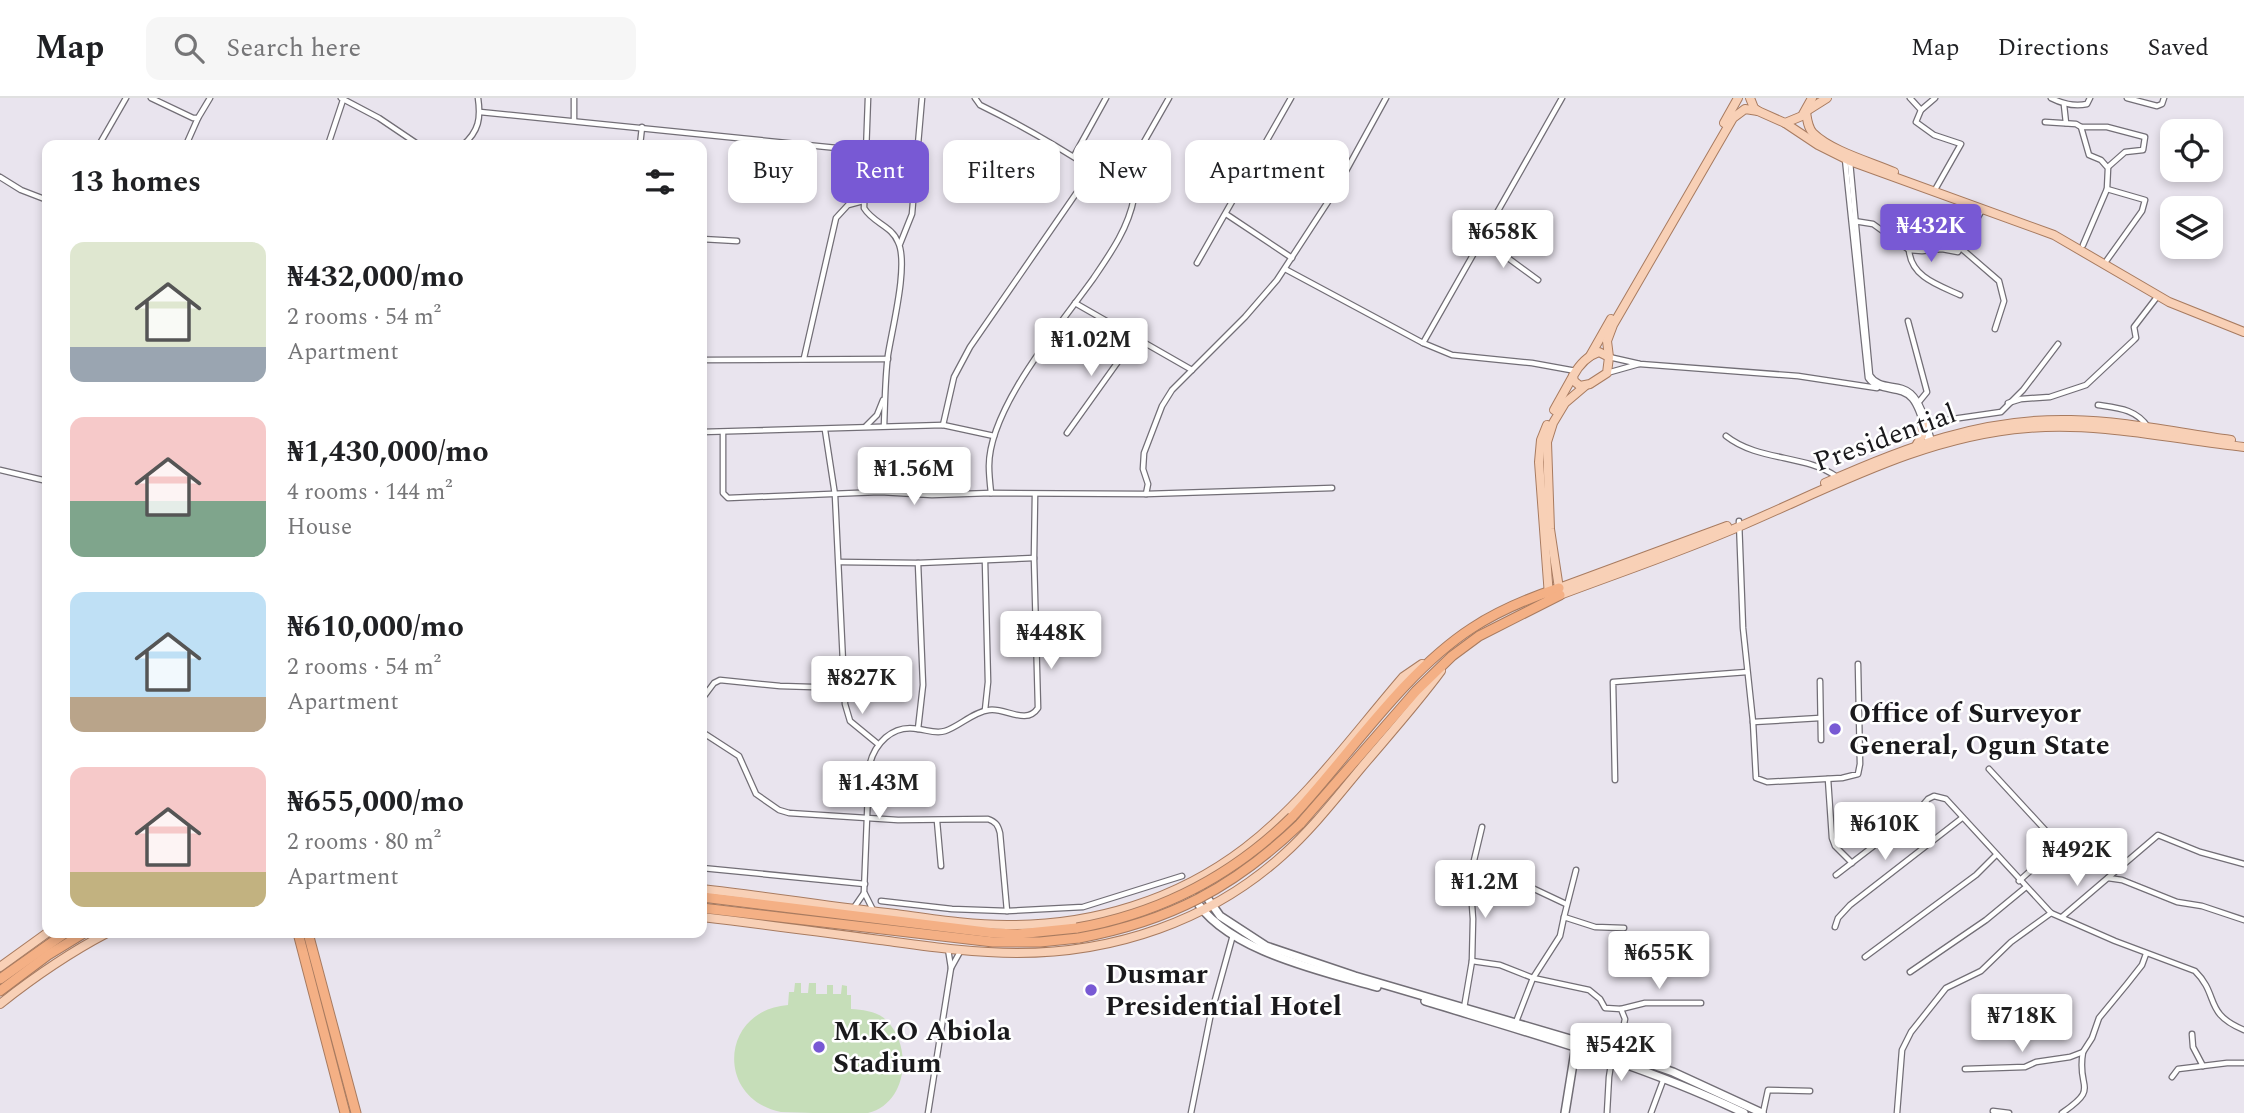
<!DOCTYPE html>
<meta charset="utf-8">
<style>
body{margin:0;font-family:Spectral,serif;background:#f6f6f6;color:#202124;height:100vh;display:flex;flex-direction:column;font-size:26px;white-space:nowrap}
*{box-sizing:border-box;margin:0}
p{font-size:23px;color:#757577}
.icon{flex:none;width:38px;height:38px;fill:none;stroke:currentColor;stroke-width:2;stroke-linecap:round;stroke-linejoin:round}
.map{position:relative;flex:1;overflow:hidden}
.sheet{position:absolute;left:42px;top:42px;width:665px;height:798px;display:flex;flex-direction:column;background:#fff;border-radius:14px;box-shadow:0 4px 10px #0003}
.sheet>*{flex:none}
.guide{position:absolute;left:728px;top:42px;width:665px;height:63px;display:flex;gap:14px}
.fabs{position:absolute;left:2160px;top:21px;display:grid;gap:14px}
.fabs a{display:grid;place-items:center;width:63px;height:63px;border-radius:14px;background:#fff;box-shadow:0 4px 10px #0003;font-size:35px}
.price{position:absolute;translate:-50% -60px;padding:0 16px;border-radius:7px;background:#fff;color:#222;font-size:23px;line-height:46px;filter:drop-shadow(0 2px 4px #0008)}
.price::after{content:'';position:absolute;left:50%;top:42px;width:21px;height:16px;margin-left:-10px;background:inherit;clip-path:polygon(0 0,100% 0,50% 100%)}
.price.on{background:#7859d4;color:#fff}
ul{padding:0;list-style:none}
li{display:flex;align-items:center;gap:21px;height:175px;padding:0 28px}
li span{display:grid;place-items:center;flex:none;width:196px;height:140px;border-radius:14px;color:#555}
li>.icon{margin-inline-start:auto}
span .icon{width:84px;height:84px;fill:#fffc;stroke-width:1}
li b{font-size:30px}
h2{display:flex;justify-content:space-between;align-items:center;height:84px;padding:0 28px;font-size:30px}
.chip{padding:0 24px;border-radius:14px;background:#fff;box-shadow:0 4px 10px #0003;font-size:24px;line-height:63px}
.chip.on{background:#7859d4;color:#fff}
header{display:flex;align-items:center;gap:42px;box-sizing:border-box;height:98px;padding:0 35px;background:#fff;border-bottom:2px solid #e0e0e0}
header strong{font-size:33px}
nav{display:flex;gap:38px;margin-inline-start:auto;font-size:24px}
.search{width:490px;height:63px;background:#f6f6f6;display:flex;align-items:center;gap:18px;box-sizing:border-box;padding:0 24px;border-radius:14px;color:#757577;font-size:26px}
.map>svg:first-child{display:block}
.green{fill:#c6deb9}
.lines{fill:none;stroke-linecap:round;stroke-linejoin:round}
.street-casing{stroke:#726e76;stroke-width:7}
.secondary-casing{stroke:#726e76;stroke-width:10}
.primary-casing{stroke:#a87b60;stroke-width:10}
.highway-casing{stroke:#a87b60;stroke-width:11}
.street{stroke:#fff;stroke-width:4.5}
.secondary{stroke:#fff;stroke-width:7}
.primary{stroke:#f8d0b6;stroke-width:8}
.highway{stroke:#f4b085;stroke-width:9}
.highway-bridge-casing{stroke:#a87b60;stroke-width:11;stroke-linecap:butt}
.highway-bridge{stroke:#f4b085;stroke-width:9}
.poi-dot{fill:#7859d4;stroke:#fff;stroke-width:2.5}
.labels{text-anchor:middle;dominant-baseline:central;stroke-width:5;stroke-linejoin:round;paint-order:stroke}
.street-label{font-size:28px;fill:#1a191c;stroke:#fff}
.poi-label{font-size:28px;font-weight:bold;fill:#1a191c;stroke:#fff;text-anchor:start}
</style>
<header>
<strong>Map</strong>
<div class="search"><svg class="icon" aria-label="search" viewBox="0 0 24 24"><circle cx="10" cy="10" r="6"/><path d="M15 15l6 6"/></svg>Search here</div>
<nav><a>Map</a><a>Directions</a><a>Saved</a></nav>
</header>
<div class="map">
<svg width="2244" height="1015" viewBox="0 0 2244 1015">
<rect width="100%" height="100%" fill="#e9e4ee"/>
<path class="green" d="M795 885H801V895H808L809 885H816V896H827V887H833V896H841L842 887 847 888V897H851V911C863 912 877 913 886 922 913 948 908 1005 868 1015 861 1015 853 1015 846 1015 824 1015 803 1015 781 1014 715 1001 720 912 788 907L789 894H794Z"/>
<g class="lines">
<g class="street-casing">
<g id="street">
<polyline points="151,0 193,20 198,20 210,0"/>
<polyline points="341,0 379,20 419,47"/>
<path d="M868 0 864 110C873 125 892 128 898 144 909 166 892 231 888 257 885 280 885 305 884 328"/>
<path d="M975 0 980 7C1019 26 1057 48 1094 72 1108 80 1124 87 1134 100 1128 131 1110 156 1093 181 1060 227 989 310 989 368 989 376 990 386 991 395"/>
<polyline points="1910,0 1921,12"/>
<polyline points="1935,0 1921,12 1916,24 1934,37 1961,46 1936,90"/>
<path d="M2051 0C2063 6 2074 9 2087 6L2090 0"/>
<polyline points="2127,0 2157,8 2162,6 2164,0"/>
<polyline points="2064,7 2066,25"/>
<polyline points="480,14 867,53"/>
<polyline points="574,22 574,0"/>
<polyline points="2045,24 2076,26 2081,29 2089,57 2101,62 2108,70 2107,91 2083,147"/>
<polyline points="2081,29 2107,29 2145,39 2143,52 2125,54 2108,69"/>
<polyline points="99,47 126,0"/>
<polyline points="186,47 198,20"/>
<polyline points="328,47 343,2"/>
<path d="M463 47C479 33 481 20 478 0"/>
<polyline points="640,47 642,29"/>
<polyline points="1074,58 1106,0"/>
<path d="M1845 61 1868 280C1879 296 1900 287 1912 301 1921 312 1924 331 1928 344"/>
<path d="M1850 64 1870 277C1879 292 1899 284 1911 295 1923 306 1927 328 1932 343"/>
<polyline points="0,79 21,92 47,102"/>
<polyline points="1126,89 1125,81 1128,72 1169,0"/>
<polyline points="2107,91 2145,102 2142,113 2107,162"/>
<polyline points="1226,116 1292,160"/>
<polyline points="1854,123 1873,126 1909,152 1922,153 1942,151 1958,154 1982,112"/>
<polyline points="702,141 737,143"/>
<polyline points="1482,141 1538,182"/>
<polyline points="900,146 912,116 922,0"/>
<polyline points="1962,151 1999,183 2004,203 1995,231"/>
<path d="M1909 152C1911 179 1938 187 1960 197"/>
<polyline points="1197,165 1291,0"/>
<polyline points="1285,171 1423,245 1452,257 1532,265 1576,273"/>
<polyline points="1075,205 1192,272"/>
<polyline points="1908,223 1927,294 1918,305"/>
<polyline points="1423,245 1562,0"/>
<polyline points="1609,259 1640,266 1798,278 1877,290"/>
<polyline points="804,260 836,120 848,107 863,103"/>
<polyline points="702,262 888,261"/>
<polyline points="1607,275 1639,266"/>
<polyline points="2008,305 2021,301 2050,299 2086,287 2134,242 2136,240 2134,229 2157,199"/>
<path d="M2098 307C2118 310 2136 311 2148 329"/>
<polyline points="1925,325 2001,314 2023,292 2058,246"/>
<polyline points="943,327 954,279 970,249 1093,71"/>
<polyline points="866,328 877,317 883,302"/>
<polyline points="825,332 835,397 845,606 850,623 878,646"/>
<polyline points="702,334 943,327 994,338"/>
<polyline points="723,334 723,395 728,400 880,394 932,397 991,395 1146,396 1148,386 1143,371 1144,355 1162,308 1172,292 1245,219 1277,182 1335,93 1386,0"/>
<polyline points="1067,335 1135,240"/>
<path d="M1726 338C1759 364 1806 356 1837 379"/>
<polyline points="0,372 47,383"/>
<polyline points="1146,396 1332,390"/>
<polyline points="1739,423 1743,530 1753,624 1756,680 1767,684 1842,680 1858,676 1860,666 1858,566"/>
<polyline points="985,463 988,584 985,612"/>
<polyline points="839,464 918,465 1034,460"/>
<polyline points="1820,583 1821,642"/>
<polyline points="702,601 714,585 720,582 780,588 845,590"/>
<polyline points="1753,624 1820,620"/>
<polyline points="918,631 923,587 918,465"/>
<path d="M702 634 739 658 756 696 779 712 789 715 898 722 988 721C996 724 998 727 1000 735L1007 813"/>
<polyline points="1989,671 2059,747 2019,783"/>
<polyline points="1828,681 1832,740 1835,748 1852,765"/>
<polyline points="1615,682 1613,584 1747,574"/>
<polyline points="937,723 941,768"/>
<polyline points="702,770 865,786"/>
<path d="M1836 777 1915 716 1928 701 1934 698 1946 701 2051 815 2115 843 2195 873C2220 898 2203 915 2244 932"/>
<polyline points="2108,780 2122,782 2177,804 2202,808 2244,822"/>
<polyline points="1530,789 1566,806"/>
<polyline points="881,803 952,811 1007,813 1083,809 1182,778"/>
<polyline points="853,811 864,795"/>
<path d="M873 812 864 794 869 669C874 646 892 626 918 631 927 632 936 636 945 633 960 628 973 614 989 612 1005 609 1026 628 1038 610L1034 460 1035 397"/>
<polyline points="1564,819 1576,772"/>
<polyline points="2062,819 2158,737 2200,754 2244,766"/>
<polyline points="1835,829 1838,820 1850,807 1962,720"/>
<polyline points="948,851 951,870"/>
<polyline points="1865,859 1976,777 1996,757"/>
<polyline points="1472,863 1500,867 1533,880 1589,892 1600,901 1605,910 1621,911 1625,921 1618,955"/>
<polyline points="1910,874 1986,822 2026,789"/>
<polyline points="1464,910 1472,863 1473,821 1470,779 1482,729"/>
<polyline points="1621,911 1645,905 1701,905"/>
<polyline points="1516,924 1533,880 1560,838 1564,819 1595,829 1624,830"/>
<polyline points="2192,936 2193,949 2203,968"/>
<polyline points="1965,971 2025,969 2036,964 2070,959 2083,954 2092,940 2099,920 2127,886 2142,867 2146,856"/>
<polyline points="2172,979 2178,971 2227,965 2244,965"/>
<polyline points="1993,1013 2009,1015"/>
<polyline points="928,1015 951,870 961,852"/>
<polyline points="1191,1015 1210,920 1233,837"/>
<polyline points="1607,1015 1609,979 1612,960"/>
<polyline points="1651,1015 1664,980"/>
<polyline points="1763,1015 1768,992 1810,993"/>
<polyline points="1897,1015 1902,952 1911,934 1946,890 1981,873 2011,844 2051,815"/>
<path d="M2062 1015C2101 988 2076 992 2083 954"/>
</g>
</g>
<g class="secondary-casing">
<g id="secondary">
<polyline points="1203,794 1220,818 1266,848 1355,878 1618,955 1673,974 1762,1015"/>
<path d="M1194 799C1223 852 1322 873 1377 889"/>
<path d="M1425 903C1533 936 1642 966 1744 1015"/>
<polyline points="1565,1015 1576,947"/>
</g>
</g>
<g class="primary-casing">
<g id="primary">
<polyline points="1750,0 1754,10 1758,13 1785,25 1802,18 1812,0"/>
<polyline points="1808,12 1827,0"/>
<path d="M1806 14C1807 21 1808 30 1813 35 1831 53 1871 64 1894 74"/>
<polyline points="1724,25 1738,0"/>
<polyline points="1785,25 1818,47 1850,63 2054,137 2169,204 2244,234"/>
<path d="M1599 254 1609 259 1607 275 1590 286 1580 288 1574 283 1573 278C1579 267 1587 258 1599 254Z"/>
<polyline points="1590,258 1611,221"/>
<polyline points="1609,259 1607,243 1613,227 1733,20 1745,11 1758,13"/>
<path d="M1585 288 1565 305 1553 325 1547 344 1550 431 1560 497C1621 474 1683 453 1743 427 1836 387 1925 338 2028 330 2100 324 2172 341 2244 349"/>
<polyline points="1554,312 1573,278"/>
<polyline points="1547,327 1541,342 1539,364 1549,498"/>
<polyline points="1917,346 1922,338 1923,326"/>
<path d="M1825 385C1906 349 1981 320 2071 322 2125 323 2178 335 2231 342"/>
<polyline points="1559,490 1727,428"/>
<path d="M702 791C767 798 831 809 896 816 933 821 970 827 1007 827 1092 828 1177 802 1245 750 1306 703 1353 637 1403 579L1422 566"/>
<path d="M702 819C761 826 821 834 880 842 925 848 971 855 1017 855 1114 855 1210 823 1283 757 1312 731 1336 700 1361 670 1388 638 1416 607 1441 573"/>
<polyline points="0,869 47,835"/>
<path d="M0 906C34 879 69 855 107 835"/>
</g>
</g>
<g class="highway-casing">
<g id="highway">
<path d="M1292 719C1348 659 1404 574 1472 530 1498 513 1529 500 1559 490"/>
<polyline points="1300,726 1416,593 1452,558 1479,538 1560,497"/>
<polyline points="702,799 994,835 1018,836 1077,830"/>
<polyline points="702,810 993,844 1040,844 1079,840"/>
<polyline points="298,835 345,1015"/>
<polyline points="308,835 356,1015"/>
<polyline points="0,881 65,835"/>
<polyline points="0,893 48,857 84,835"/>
</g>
</g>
<use href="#street" class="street"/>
<use href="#secondary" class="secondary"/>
<use href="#primary" class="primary"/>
<use href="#highway" class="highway"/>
<g class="highway-bridge-casing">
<g id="highway-bridge">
<path d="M1077 830C1161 815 1231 779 1292 719"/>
<path d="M1079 840C1170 823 1233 790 1300 726"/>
</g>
</g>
<use href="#highway-bridge" class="highway-bridge"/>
</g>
<g class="poi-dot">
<circle cx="1835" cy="631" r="7"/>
<circle cx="1091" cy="892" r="7"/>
<circle cx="819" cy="949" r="7"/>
</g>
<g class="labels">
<g class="street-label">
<text transform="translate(1885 340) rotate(-20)">Presidential</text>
</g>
<g class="poi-label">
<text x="1849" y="615">Office of Surveyor<tspan x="1849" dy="32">General, Ogun State</tspan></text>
<text x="1105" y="876">Dusmar<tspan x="1105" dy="32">Presidential Hotel</tspan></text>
<text x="833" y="933">M.K.O Abiola<tspan x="833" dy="32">Stadium</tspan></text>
</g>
</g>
</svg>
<div class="fabs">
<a><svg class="icon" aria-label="locate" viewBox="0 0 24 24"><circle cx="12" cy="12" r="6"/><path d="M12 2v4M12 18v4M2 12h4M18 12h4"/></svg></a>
<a><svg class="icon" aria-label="layers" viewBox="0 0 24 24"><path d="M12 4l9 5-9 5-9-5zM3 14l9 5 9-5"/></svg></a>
</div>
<b class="price on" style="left:1931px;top:166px">₦432K</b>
<b class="price" style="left:1503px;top:172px">₦658K</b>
<b class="price" style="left:1091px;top:280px">₦1.02M</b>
<b class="price" style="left:914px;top:409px">₦1.56M</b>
<b class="price" style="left:1051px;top:573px">₦448K</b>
<b class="price" style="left:862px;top:618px">₦827K</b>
<b class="price" style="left:879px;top:723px">₦1.43M</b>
<b class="price" style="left:1885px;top:764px">₦610K</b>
<b class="price" style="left:2077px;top:790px">₦492K</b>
<b class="price" style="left:1485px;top:822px">₦1.2M</b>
<b class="price" style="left:1659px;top:893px">₦655K</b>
<b class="price" style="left:2022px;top:956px">₦718K</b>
<b class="price" style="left:1621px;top:985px">₦542K</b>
<div class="guide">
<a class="chip">Buy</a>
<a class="chip on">Rent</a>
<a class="chip">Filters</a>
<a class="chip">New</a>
<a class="chip">Apartment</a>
</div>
<section class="sheet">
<h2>13 homes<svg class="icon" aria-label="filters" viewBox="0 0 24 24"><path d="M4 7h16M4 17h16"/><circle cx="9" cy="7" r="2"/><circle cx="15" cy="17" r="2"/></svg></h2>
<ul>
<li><span style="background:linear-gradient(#dfe7d0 75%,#9aa5b1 0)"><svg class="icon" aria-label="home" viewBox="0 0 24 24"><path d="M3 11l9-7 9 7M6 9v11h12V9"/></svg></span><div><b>₦432,000/mo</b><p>2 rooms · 54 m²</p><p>Apartment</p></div></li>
<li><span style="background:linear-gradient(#f6c9c9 60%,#7fa58c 0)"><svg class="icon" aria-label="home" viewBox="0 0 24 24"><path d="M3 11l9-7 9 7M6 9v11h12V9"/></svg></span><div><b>₦1,430,000/mo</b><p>4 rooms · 144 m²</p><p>House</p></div></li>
<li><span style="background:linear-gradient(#bfe0f5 75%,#b9a48a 0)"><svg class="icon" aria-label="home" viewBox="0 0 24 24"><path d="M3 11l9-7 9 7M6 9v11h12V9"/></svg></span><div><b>₦610,000/mo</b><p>2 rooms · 54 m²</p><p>Apartment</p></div></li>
<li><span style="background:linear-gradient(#f6c9c9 75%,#c2b280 0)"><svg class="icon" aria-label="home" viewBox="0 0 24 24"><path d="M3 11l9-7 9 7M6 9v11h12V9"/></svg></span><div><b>₦655,000/mo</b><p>2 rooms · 80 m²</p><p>Apartment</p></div></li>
</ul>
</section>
</div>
